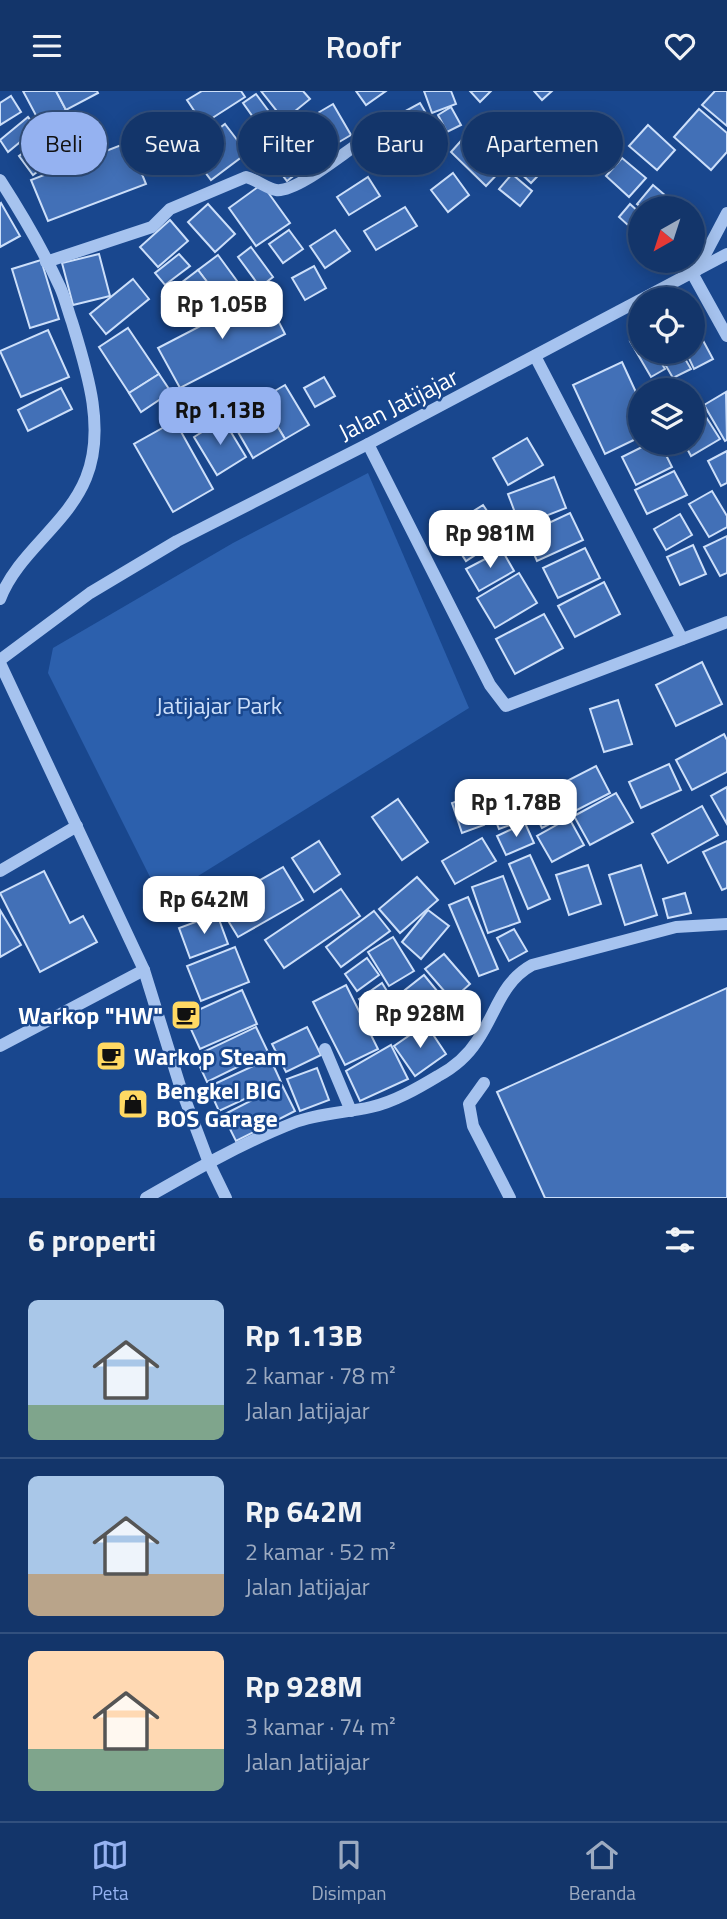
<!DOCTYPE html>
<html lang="id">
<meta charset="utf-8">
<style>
body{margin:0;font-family:"Titillium Web",sans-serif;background:#204072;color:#f1f3f6;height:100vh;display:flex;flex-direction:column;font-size:26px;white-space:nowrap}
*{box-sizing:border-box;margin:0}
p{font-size:23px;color:#9dabc1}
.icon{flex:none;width:38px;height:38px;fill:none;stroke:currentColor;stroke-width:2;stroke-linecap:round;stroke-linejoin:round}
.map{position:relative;height:1107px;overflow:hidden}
.sheet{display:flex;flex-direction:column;background:#13356a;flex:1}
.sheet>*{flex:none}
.guide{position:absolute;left:21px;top:21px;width:686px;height:63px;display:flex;gap:14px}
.needle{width:46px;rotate:219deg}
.buttons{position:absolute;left:628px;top:105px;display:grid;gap:14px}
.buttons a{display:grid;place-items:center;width:77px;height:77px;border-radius:50%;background:#13356a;box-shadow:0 4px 18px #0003,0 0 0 2px #32507e;font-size:35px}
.price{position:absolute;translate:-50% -60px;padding:0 16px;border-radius:14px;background:#fff;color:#222;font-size:23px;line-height:46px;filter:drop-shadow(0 2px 4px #0008)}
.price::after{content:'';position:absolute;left:50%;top:42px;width:21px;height:16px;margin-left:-10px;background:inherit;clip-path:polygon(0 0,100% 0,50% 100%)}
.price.on{background:#95b2f1;color:#111}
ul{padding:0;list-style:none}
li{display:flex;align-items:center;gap:21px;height:175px;padding:0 28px}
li+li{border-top:2px solid #32507e}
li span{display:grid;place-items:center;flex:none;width:196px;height:140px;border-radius:10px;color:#555}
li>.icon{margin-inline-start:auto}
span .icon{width:84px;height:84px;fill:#fffc;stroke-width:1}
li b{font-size:30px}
h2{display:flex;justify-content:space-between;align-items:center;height:84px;padding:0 28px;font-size:30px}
.chip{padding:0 24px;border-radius:32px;background:#13356a;box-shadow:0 4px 18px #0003,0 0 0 2px #32507e;font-size:24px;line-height:63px}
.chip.on{background:#95b2f1;color:#111}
header{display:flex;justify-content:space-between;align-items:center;height:91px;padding:0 28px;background:#13356a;font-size:32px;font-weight:600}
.menu{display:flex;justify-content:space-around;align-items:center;height:98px;border-top:2px solid #32507e;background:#13356a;font-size:19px;color:#9dabc1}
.menu a{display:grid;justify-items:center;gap:4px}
.menu .on{color:#95b2f1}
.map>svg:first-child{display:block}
.green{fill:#2c60ad}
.building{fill:#4270b7;stroke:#ccdffa;stroke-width:2}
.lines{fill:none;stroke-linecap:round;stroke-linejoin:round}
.minor{stroke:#a6c3ef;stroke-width:12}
.labels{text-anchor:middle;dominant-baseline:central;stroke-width:5;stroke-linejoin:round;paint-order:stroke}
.street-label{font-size:24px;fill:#fff;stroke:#19478e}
.park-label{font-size:24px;fill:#ccdffa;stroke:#19478e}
.poi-label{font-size:24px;font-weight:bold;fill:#fff;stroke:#19478e;text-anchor:start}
</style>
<header><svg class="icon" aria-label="menu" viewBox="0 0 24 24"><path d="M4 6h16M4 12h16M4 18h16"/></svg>Roofr<svg class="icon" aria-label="heart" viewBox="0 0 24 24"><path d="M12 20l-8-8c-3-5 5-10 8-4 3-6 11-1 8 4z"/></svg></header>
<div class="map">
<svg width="727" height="1107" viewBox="0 0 727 1107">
<rect width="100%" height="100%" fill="#19478e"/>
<polygon class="green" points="368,382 469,617 161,808 48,582 53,557 233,452"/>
<g class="building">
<polygon points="23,0 56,0 66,19 40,32"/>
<polygon points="56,0 97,0 98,2 66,19"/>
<polygon points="202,0 241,0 245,6 203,33 187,9"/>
<polygon points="261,0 303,0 310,8 284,29"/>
<polygon points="356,0 386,0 366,14"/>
<polygon points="424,0 451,0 456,13 432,22"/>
<polygon points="470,0 491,0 480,11"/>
<polygon points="534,0 552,0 542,9"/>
<polygon points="715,0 727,0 727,35 702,14"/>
<polygon points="256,3 279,34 265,43 243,12"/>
<polygon points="11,5 21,21 0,34 0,12"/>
<polygon points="420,12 437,41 395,64 378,35"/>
<polygon points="333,13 351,44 329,57 311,26"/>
<polygon points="451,16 461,34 447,41 438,24"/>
<polygon points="699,18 727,42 727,61 711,79 674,46"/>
<polygon points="301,22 329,57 302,78 274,42"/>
<polygon points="494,22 512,40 497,55 479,38"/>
<polygon points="28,26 37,37 8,61 0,49"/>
<polygon points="225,33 247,62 211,89 189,60"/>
<polygon points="648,34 675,59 657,79 629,55"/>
<polygon points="516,37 551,71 531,92 496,59"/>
<polygon points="274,42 302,78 287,90 259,54"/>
<polygon points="468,42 504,76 486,95 451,61"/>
<polygon points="48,43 63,61 33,84 19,65"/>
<polygon points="129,51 146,93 48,130 31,89"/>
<polygon points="622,67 646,87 629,106 606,85"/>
<polygon points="453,82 469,104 448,121 431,99"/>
<polygon points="512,83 532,100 520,115 499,98"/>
<polygon points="368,86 380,105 349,124 337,106"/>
<polygon points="262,93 290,132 256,155 229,117"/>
<polygon points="653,94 680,117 642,117 637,113"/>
<polygon points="1,112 20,145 0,156 0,113"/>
<polygon points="208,113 235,143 215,161 188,131"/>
<polygon points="630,113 640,122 640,145 619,126"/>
<polygon points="405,116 417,135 376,159 364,140"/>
<polygon points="170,129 188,150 158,176 140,156"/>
<polygon points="289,139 303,158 283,172 269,153"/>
<polygon points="335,139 350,160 325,177 310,155"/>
<polygon points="251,156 273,186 260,196 238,166"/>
<polygon points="99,163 110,205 73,214 62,172"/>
<polygon points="179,163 190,175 165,194 155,182"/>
<polygon points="218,164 237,190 217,204 198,179"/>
<polygon points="41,169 59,228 30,237 12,178"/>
<polygon points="314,175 326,197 305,209 292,187"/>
<polygon points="198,179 217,204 196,220 177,195"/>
<polygon points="133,188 149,208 106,243 90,223"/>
<polygon points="177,195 196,220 181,232 162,206"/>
<polygon points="264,202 285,243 180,297 158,257"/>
<polygon points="128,237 159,283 129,302 99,256"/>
<polygon points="48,239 69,286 21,306 0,260"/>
<polygon points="699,242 713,268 694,278 686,261 693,261 693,245"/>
<polygon points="640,244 640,261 655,261 665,278 651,286 630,250"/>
<polygon points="658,261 681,261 691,278 673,287"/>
<polygon points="622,271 640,310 640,346 605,363 573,294"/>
<polygon points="159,283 171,301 141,321 129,302"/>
<polygon points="324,286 335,305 315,316 304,297"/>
<polygon points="285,294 309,334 285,348 261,308"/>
<polygon points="61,297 72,318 28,340 18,319"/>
<polygon points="726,301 727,349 725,350 704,314"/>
<polygon points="261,308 285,348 253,367 230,327"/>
<polygon points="699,315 720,348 691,365 684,352 693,352 693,319"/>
<polygon points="223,328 246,366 217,384 194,346"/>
<polygon points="175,330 213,398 173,421 134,353"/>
<polygon points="527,347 543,374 508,394 493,367"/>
<polygon points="650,352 660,352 672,376 636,394 622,366"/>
<polygon points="727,360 727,392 721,395 708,370"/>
<polygon points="674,380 687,404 647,423 635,399"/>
<polygon points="554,386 566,417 520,435 508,403"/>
<polygon points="712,400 727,425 727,436 709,446 689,413"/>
<polygon points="483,414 504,445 466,470 445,438"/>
<polygon points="570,422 583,449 537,470 525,443"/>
<polygon points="680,423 692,444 666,459 654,438"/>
<polygon points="727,445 727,482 720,485 704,456"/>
<polygon points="693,454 706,483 680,494 667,466"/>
<polygon points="585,457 600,487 558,507 543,477"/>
<polygon points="502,459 514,480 479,500 466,478"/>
<polygon points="519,482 537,512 495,537 477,507"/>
<polygon points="604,491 620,523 575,546 558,515"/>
<polygon points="544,523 563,557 515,583 496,548"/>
<polygon points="702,571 722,613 676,635 656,594"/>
<polygon points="618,609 632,653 604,661 590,618"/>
<polygon points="724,643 727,649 727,681 692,699 676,669"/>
<polygon points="669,673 681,699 641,717 629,691"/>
<polygon points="596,675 610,702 542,737 528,710"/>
<polygon points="727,696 727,733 711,705"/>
<polygon points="616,702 633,731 590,754 574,725"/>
<polygon points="474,704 484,734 462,742 452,712"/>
<polygon points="398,708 428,751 402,769 372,726"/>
<polygon points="519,713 524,729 499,738 493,723"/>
<polygon points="702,715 718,744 668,772 652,743"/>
<polygon points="569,727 584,754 552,771 537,745"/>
<polygon points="525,732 534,752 506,764 497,745"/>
<polygon points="482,747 496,770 455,793 442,770"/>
<polygon points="319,750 340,783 314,801 292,767"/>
<polygon points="727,750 727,797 722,799 703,761"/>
<polygon points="530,764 550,808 528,818 509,773"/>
<polygon points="588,774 601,813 569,824 556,784"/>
<polygon points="641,774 657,824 625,834 609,784"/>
<polygon points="283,776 303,809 238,846 218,813"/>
<polygon points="44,780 70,832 83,825 97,851 40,881 0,802"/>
<polygon points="503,785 520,831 488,842 472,796"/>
<polygon points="417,786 438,809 400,842 379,818"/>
<polygon points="341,798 360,825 284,877 265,849"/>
<polygon points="685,802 691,822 668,827 663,808"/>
<polygon points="468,806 498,878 479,885 449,814"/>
<polygon points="0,819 21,854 0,866"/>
<polygon points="428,819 449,835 421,868 402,851"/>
<polygon points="374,820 390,840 341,876 326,856"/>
<polygon points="217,823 228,853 190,867 179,837"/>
<polygon points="514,838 527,860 509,870 497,847"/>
<polygon points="393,846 414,880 389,895 368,861"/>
<polygon points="235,856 249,891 201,910 187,875"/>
<polygon points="444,863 470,893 452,909 425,878"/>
<polygon points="367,867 379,884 357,900 345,883"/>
<polygon points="424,884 452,918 433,933 405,899"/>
<polygon points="382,892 395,913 372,928 359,908"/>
<polygon points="346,894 378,958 345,974 313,911"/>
<polygon points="727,897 727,1107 545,1107 497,1001"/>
<polygon points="242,899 257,933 200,958 185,925"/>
<polygon points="426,933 446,963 415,985 394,955"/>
<polygon points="256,936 268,961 207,991 195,965"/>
<polygon points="307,936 321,964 286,981 272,953"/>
<polygon points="391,954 408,988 360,1010 346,980"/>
<polygon points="270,967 281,991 219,1020 208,996"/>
<polygon points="317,977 329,1009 300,1020 287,988"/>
<polygon points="282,994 295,1020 236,1050 223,1024"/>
</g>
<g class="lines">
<g class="minor">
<path d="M0 89C22 123 43 159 60 196 65 207 68 220 72 231 87 280 106 338 86 387 67 434 18 461 0 508"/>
<path d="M46 171 152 136 170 118 246 86C257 89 268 98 276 99 296 102 343 62 361 51"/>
<polyline points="697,179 727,122"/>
<polyline points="692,182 727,245"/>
<polyline points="642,208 727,163"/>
<polyline points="535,265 682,548"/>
<polyline points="368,353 490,594 506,615 727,531"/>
<polyline points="0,569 90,502 177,450 368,353 640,209"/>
<polyline points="0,572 144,879 180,995 209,1072 226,1107"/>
<polyline points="0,780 77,735"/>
<polyline points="0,955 144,879"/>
<polyline points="325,958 351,1020"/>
<polyline points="484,992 469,1013 473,1035 510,1107"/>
<path d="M146 1107C193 1080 242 1052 293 1032 318 1022 345 1022 371 1016 394 1011 418 997 438 985 453 977 468 964 477 950 496 923 501 891 532 874L676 836 727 833"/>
</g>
</g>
<defs>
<g id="cafe-square" transform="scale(1.575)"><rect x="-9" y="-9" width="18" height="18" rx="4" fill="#ffd963" stroke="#19478e"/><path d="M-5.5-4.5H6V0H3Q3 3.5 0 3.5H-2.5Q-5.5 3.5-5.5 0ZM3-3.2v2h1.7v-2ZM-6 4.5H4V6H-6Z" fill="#111"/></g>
<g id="shop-square" transform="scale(1.575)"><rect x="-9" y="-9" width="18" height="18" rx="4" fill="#ffd963" stroke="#19478e"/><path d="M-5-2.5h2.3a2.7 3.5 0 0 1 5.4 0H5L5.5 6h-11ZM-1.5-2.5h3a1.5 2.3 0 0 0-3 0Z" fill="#111"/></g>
</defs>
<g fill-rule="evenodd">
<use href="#cafe-square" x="186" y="924"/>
<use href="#cafe-square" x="111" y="965"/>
<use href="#shop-square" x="133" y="1013"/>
</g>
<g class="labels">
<g class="street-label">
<text transform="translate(398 313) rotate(-27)">Jalan Jatijajar</text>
</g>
<g class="park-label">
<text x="219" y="614">Jatijajar Park</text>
</g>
<g class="poi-label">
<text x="163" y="924" text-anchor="end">Warkop "HW"</text>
<text x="134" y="965">Warkop Steam</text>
<text x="156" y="999">Bengkel BIG<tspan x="156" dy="28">BOS Garage</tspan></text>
</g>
</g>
</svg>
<div class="buttons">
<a><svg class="needle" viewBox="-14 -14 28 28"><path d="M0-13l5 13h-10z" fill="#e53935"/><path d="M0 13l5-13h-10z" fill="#9dabc1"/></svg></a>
<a><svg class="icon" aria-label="locate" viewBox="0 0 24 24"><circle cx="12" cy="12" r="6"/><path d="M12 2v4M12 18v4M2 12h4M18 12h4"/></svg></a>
<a><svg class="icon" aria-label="layers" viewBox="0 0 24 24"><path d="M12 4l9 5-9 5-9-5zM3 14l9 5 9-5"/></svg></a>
</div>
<b class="price" style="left:222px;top:250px">Rp 1.05B</b>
<b class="price on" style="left:220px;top:356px">Rp 1.13B</b>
<b class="price" style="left:490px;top:479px">Rp 981M</b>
<b class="price" style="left:516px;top:748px">Rp 1.78B</b>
<b class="price" style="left:204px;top:845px">Rp 642M</b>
<b class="price" style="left:420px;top:959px">Rp 928M</b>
<div class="guide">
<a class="chip on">Beli</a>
<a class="chip">Sewa</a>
<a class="chip">Filter</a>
<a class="chip">Baru</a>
<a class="chip">Apartemen</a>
</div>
</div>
<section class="sheet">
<h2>6 properti<svg class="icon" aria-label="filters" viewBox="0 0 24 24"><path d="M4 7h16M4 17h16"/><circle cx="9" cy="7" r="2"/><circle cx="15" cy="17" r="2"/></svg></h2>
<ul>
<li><span style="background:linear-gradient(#a9c7e8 75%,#7fa58c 0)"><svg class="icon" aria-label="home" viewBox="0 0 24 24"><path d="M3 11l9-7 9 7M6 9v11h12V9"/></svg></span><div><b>Rp 1.13B</b><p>2 kamar · 78 m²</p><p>Jalan Jatijajar</p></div></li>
<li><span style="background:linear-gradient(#a9c7e8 70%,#b9a48a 0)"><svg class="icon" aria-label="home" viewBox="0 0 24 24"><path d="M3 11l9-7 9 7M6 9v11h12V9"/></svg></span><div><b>Rp 642M</b><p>2 kamar · 52 m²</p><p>Jalan Jatijajar</p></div></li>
<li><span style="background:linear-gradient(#ffd9b3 70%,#7fa58c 0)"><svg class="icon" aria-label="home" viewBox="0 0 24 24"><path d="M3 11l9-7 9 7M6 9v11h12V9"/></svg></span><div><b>Rp 928M</b><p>3 kamar · 74 m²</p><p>Jalan Jatijajar</p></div></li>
</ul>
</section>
<nav class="menu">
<a class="on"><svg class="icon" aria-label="map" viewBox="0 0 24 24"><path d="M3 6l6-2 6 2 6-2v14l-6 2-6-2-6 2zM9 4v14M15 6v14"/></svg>Peta</a>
<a><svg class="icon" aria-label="saved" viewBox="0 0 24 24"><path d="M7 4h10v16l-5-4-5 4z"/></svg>Disimpan</a>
<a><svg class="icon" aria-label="home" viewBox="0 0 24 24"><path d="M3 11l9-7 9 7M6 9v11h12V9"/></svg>Beranda</a>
</nav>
